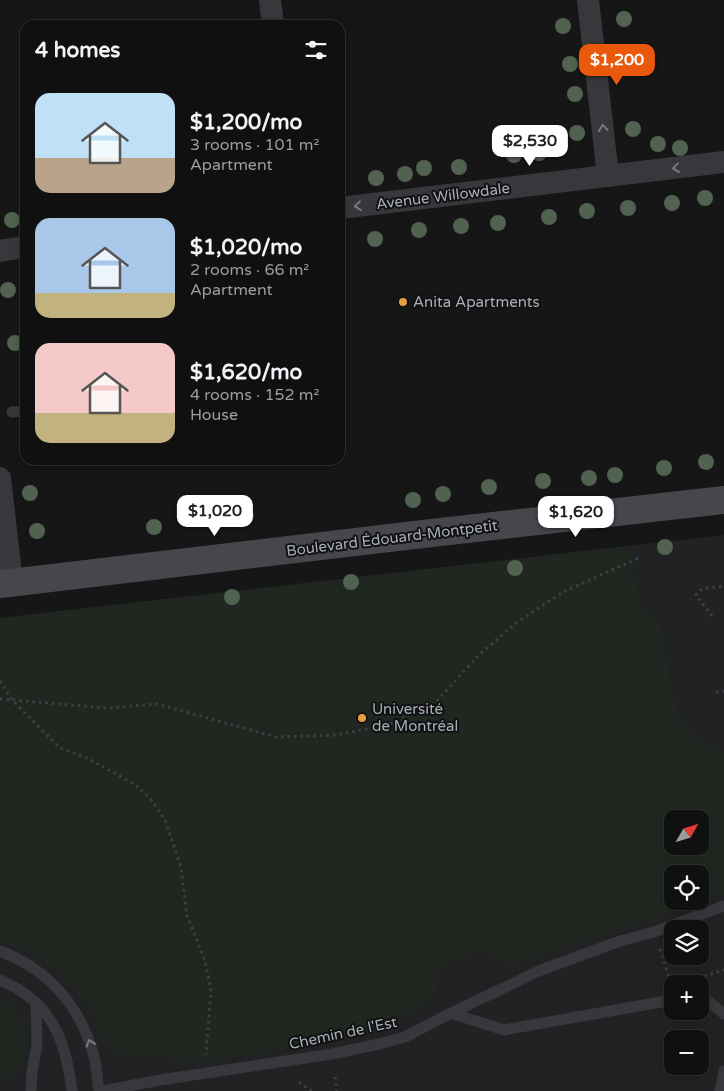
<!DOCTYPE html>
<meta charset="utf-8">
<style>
body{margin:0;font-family:"Varela Round",sans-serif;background:#1e1e1f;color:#f1f3f6;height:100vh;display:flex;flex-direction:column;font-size:19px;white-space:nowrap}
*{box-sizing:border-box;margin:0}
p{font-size:16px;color:#9c9d9f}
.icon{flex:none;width:28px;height:28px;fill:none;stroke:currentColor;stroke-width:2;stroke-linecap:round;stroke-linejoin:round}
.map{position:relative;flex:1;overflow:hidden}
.details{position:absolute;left:20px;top:20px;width:325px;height:445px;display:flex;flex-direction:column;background:#101011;border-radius:15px;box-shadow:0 2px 8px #0003,0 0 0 1px #303031}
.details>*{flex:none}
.needle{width:32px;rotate:51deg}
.controls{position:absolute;left:664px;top:810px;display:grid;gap:10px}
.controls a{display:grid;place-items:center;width:45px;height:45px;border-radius:10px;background:#101011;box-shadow:0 2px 8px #0003,0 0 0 1px #303031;font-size:25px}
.price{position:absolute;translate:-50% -42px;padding:0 11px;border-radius:10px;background:#fff;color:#222;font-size:16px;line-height:32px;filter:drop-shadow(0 1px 2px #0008)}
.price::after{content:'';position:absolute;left:50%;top:30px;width:15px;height:11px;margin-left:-8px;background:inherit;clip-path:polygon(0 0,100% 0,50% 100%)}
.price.selected{background:#ea580c;color:#fff}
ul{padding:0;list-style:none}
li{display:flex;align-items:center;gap:15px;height:125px;padding:0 15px}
li span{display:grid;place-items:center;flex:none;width:140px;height:100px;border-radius:15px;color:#555}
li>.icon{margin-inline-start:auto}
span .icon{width:60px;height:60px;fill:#fffc;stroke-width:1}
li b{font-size:21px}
h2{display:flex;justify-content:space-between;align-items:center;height:60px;padding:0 15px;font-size:21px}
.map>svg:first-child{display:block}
.built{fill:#222224;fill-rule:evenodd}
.green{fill:#202720;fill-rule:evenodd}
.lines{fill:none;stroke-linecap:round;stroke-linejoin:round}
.path{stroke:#3d3f43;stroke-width:3;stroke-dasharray:2.5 4;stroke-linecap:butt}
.lane{stroke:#37383c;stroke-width:11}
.street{stroke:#37383c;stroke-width:22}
.secondary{stroke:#45474c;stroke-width:28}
.tree{fill:#516251}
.oneway{stroke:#757980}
.poi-dot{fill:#e79e3e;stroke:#111112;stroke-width:2}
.labels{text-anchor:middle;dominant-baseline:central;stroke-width:4;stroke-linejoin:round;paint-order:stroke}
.street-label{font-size:15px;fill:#a8aeb7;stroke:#111112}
.poi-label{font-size:15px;fill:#a8aeb7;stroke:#111112;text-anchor:start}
</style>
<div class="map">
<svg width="724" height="1091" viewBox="0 0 724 1091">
<rect width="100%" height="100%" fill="#161617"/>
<path class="built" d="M724 535V1091H0V618ZM672 819H700V846H672ZM672 874H700V901H672ZM672 929H700V956H672ZM672 984H700V1011H672ZM672 1039H700V1066H672Z"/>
<g class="green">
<path d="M629 546 639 602 661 627 672 695 683 724 699 741 724 753V894L520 962H504L482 952 466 954 449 961 433 973 437 989C424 1006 419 1013 398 1016L392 1030 209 1061C201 1062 191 1063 182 1062 175 1061 168 1058 160 1057 147 1056 130 1058 118 1052 99 1043 96 1018 85 1002 62 969 37 954 0 940V618ZM672 819H700V846H672ZM672 874H700V901H672Z"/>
<path d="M0 998C8 1002 15 1008 20 1016 32 1038 27 1075 0 1082Z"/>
</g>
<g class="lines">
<g class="path">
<polyline points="712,616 696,595 702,589 724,586"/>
<polyline points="0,681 12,700 60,748 85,757 134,784 150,798 165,820 181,867 187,915 205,961 211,990 206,1055"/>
<polyline points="716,692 724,691"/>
<polyline points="0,699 106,708 157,704 276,737 335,735 388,725 436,702 478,656 516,623 563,592 641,557"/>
<polyline points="660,949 671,984"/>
<polyline points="698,978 724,970"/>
<polyline points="679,984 692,980"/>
<polyline points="335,1077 337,1091"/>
<polyline points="299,1082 312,1091"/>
</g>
<g class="lane">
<polyline points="12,412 25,411"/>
<path d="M0 951C47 969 79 1004 93 1053 97 1065 97 1078 99 1091"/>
<path d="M0 980C51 1001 66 1040 72 1091"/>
<polyline points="700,997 704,998 724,1014"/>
<polyline points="451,1013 541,970 620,941 654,932 724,906"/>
<polyline points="31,1091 32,1072 37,1044 36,1003"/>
<polyline points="103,1091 160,1080 332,1054 379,1044 405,1037 451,1013 504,1030 672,1000"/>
<polyline points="720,1091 724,1071"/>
</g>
<g class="street">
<polyline points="270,0 273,25"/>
<polyline points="588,0 608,176"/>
<polyline points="340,208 724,162"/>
<polyline points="0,251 25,247"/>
<polyline points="0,478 12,582"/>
</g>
<polyline class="secondary" points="0,584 423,534 724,500"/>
</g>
<g class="tree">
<circle cx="624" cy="19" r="8"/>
<circle cx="563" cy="26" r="8"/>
<circle cx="570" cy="64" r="8"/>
<circle cx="628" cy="66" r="8"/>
<circle cx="575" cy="94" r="8"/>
<circle cx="633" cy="129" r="8"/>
<circle cx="577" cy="133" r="8"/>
<circle cx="658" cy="144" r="8"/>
<circle cx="680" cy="148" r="8"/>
<circle cx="539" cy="153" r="8"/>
<circle cx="514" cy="155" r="8"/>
<circle cx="459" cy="167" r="8"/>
<circle cx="424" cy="168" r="8"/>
<circle cx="405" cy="174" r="8"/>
<circle cx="376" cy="178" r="8"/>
<circle cx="705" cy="198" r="8"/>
<circle cx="672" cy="203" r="8"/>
<circle cx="628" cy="208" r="8"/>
<circle cx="587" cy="211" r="8"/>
<circle cx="549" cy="217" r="8"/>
<circle cx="12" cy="220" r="8"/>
<circle cx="498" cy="223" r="8"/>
<circle cx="461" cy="226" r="8"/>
<circle cx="419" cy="230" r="8"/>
<circle cx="375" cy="239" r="8"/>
<circle cx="8" cy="290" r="8"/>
<circle cx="15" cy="343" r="8"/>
<circle cx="706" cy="462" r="8"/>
<circle cx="664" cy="468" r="8"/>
<circle cx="615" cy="475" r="8"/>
<circle cx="589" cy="478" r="8"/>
<circle cx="543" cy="481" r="8"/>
<circle cx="489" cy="487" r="8"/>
<circle cx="30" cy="493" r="8"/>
<circle cx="443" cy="494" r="8"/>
<circle cx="413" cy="500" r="8"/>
<circle cx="246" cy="516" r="8"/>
<circle cx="154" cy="527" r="8"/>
<circle cx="37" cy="531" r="8"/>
<circle cx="665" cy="547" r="8"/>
<circle cx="515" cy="568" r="8"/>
<circle cx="351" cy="582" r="8"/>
<circle cx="232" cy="597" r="8"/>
</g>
<defs><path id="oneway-chevron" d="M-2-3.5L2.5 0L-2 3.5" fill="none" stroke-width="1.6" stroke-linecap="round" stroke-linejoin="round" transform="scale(1.25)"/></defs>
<g class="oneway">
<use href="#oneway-chevron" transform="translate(603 128) rotate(-97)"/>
<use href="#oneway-chevron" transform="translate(676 168) rotate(173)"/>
<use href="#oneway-chevron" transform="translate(358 206) rotate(173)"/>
<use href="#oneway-chevron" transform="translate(90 1043) rotate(-109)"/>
</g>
<g class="poi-dot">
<circle cx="403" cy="302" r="5"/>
<circle cx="362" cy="718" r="5"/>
</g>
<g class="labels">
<g class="street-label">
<text transform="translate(443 196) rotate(-7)">Avenue Willowdale</text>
<text transform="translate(392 538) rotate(-7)">Boulevard Édouard-Montpetit</text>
<text transform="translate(343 1033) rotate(-12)">Chemin de l'Est</text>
</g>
<g class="poi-label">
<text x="413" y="302">Anita Apartments</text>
<text x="372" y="709">Université<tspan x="372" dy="17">de Montréal</tspan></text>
</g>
</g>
</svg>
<div class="controls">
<a><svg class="needle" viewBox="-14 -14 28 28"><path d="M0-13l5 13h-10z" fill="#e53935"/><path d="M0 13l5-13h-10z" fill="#9c9d9f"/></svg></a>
<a><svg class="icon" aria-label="locate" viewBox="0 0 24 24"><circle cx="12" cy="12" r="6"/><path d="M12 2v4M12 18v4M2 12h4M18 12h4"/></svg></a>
<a><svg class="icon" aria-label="layers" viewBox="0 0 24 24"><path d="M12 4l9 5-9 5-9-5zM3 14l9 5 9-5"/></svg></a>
<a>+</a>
<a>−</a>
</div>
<b class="price selected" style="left:617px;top:86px">$1,200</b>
<b class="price" style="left:530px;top:167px">$2,530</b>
<b class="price" style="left:215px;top:537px">$1,020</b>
<b class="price" style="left:576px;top:538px">$1,620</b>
<section class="details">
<h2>4 homes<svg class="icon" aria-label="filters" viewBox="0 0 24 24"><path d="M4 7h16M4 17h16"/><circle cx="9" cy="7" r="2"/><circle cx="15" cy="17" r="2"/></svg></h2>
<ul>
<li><span style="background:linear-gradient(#bfe0f5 65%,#b9a48a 0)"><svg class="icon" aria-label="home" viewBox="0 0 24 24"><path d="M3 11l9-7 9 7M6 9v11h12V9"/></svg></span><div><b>$1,200/mo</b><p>3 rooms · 101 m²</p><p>Apartment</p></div></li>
<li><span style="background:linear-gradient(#a9c7e8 75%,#c2b280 0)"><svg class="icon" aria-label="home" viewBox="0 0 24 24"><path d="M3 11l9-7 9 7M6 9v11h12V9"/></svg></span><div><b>$1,020/mo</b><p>2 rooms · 66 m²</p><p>Apartment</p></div></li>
<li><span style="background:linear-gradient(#f6c9c9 70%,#c2b280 0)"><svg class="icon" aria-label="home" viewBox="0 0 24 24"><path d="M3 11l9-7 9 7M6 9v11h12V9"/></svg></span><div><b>$1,620/mo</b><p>4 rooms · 152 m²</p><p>House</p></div></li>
</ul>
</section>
</div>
